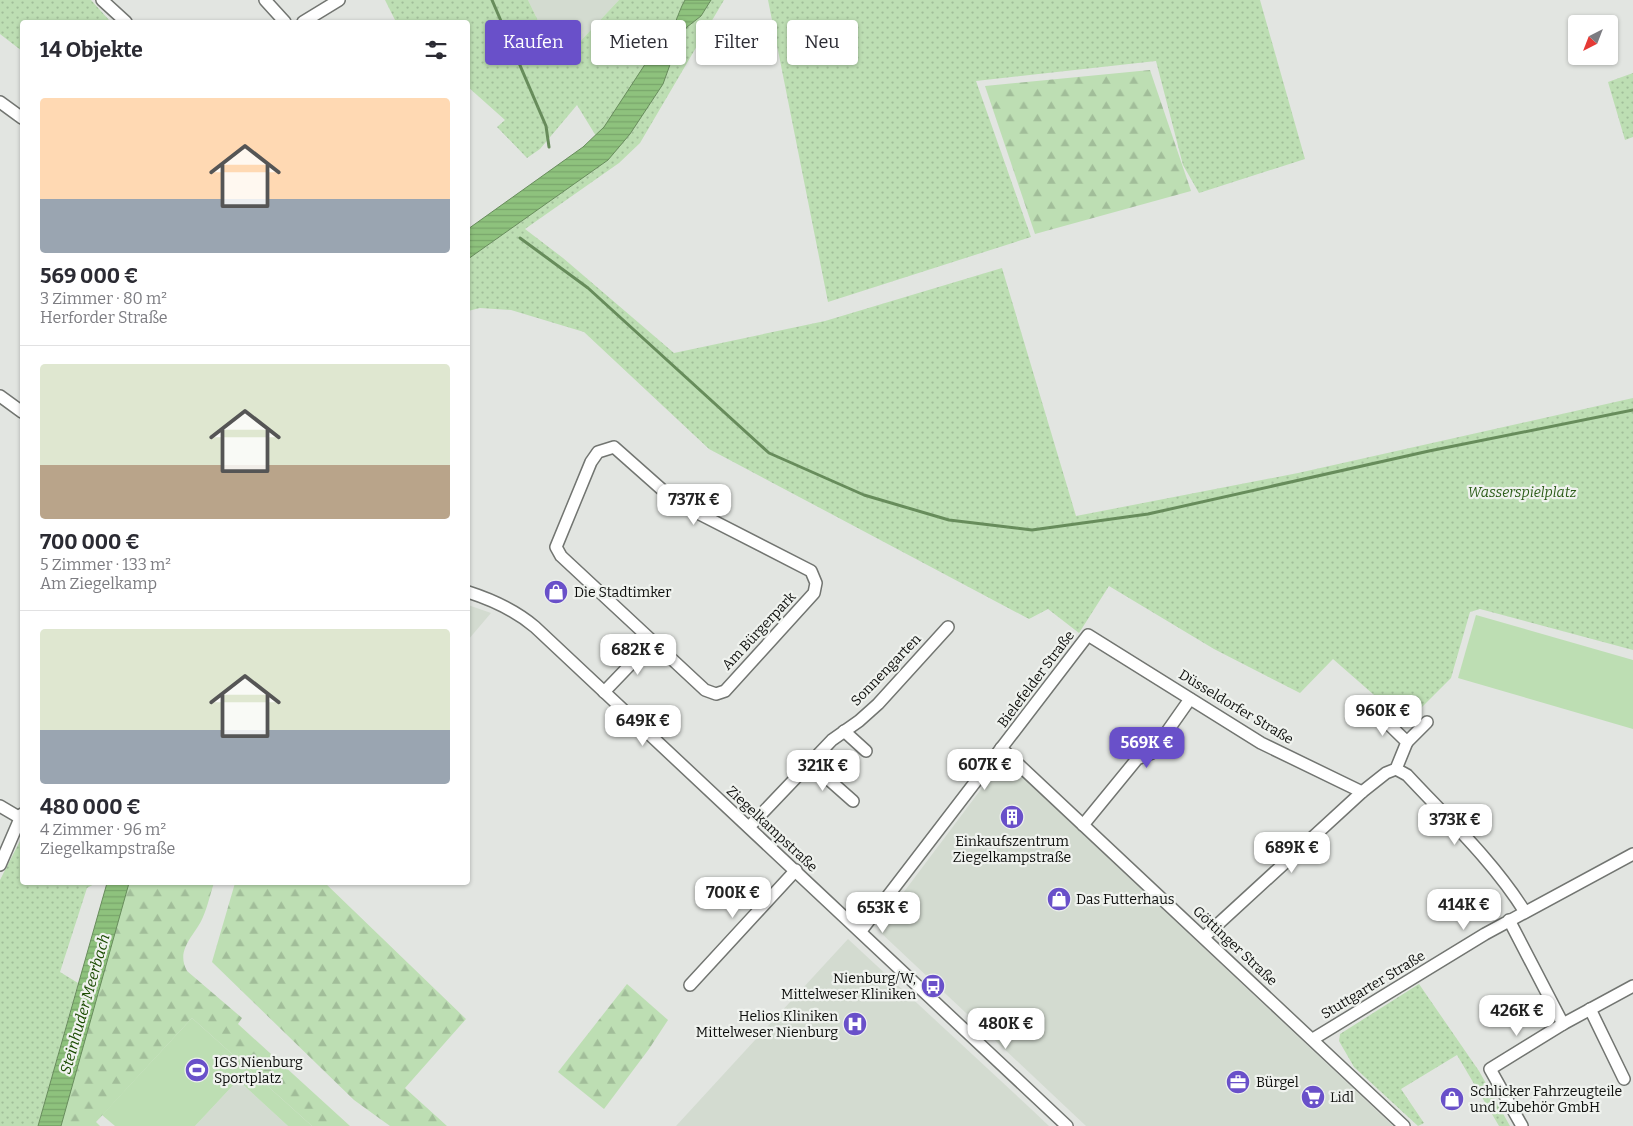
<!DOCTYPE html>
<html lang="de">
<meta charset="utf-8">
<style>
body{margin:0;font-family:Bitter,serif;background:#f2f2f3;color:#2b2b33;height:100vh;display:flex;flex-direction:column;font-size:19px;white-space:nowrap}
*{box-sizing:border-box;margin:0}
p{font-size:16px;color:#7c7c81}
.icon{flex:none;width:28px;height:28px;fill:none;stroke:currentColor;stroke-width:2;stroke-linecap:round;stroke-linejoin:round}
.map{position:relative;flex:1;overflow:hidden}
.side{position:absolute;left:20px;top:20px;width:450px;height:865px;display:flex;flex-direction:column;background:#fff;border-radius:5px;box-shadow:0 1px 4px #0004}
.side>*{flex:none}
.banner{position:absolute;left:485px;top:20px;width:475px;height:45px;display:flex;gap:10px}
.needle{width:32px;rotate:222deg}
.tools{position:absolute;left:1568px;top:15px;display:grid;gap:10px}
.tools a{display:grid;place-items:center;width:50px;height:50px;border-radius:5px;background:#fff;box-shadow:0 1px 4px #0004;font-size:25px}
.price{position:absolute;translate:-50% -42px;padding:0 11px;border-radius:10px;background:#fff;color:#222;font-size:16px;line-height:32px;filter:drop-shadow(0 1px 2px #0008)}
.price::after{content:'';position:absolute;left:50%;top:30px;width:15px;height:11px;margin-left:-8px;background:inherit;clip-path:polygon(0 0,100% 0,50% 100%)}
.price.selected{background:#6950c9;color:#fff}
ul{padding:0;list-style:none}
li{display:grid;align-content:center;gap:10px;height:265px;padding:0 20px}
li+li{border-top:1px solid #e1e1e2}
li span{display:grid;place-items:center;height:155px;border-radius:5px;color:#555}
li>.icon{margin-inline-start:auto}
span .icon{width:90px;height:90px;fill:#fffc;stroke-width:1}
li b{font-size:21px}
h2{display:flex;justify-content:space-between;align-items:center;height:60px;padding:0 20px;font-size:21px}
.tag{padding:0 18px;border-radius:5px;background:#fff;box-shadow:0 1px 4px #0004;font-size:18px;line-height:45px}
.tag.selected{background:#6950c9;color:#fff}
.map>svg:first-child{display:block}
.built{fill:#d3dbd0}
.grass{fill:url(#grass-dots)}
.forest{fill:url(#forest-firs)}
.pitch{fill:#bddeb3}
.water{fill:url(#water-rules);stroke:#678c5b}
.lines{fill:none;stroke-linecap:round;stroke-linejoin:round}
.stream{stroke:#678c5b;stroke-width:3}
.minor-casing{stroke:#727571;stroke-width:14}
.minor{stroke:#fff;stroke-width:11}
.labels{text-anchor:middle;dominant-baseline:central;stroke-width:4.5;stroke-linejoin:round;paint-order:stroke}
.park-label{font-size:14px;font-style:italic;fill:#2d5d19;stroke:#eff2ee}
.poi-label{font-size:14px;fill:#0d0e0c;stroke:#eff2ee;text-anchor:start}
.street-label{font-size:14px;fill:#0d0e0c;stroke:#eff2ee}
.water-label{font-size:15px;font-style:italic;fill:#1a4b01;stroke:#eff2ee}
</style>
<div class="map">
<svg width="1633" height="1126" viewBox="0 0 1633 1126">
<defs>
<pattern id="grass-dots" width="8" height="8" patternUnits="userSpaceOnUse" patternTransform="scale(1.25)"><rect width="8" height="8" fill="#bddeb3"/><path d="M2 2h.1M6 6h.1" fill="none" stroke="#a1bd99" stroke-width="1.8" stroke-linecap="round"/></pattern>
<pattern id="forest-firs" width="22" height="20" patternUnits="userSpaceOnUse" patternTransform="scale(1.25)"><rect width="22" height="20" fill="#bddeb3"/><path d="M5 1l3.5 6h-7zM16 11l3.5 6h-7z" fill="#a1bd99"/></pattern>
<pattern id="water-rules" width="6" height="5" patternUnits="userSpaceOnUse" patternTransform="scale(1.25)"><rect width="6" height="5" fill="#8ec27d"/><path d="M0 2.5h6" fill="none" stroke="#79a66b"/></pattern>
</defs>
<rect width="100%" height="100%" fill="#e2e5e1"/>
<g class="built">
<polygon points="528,0 619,0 559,64"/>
<polygon points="468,605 491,613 468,640"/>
<polygon points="1009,763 1072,824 1393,1126 1086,1126 880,932 879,925 1000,764"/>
<polygon points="848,939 1030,1108 1049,1126 676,1126"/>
<polygon points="238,1080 288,1126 195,1126"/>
</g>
<g class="grass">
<polygon points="0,0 91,0 109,20 107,22 22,22 22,51 0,34"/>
<path d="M385 0H528L559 64 619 0H685C676 15 674 38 657 46L605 127 596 136 577 105 540 149 527 158 497 127 505 120 468 87V22H396Z"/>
<polygon points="711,0 724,0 640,143 619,163 525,229 563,258 674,353 825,321 1002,268 1076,516 1298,473 1633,398 1633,650 1480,609 1470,612 1451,678 1406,723 1333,659 1300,693 1214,649 1109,586 1079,633 1048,609 1029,619 709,449 584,332 511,310 480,308 468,311 468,259 608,160 630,134 663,84 672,59 672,50 687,26 701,16"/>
<polygon points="768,0 1260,0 1305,159 1199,193 1183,165 1156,61 976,81 1031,237 828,302"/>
<polygon points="1633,73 1633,137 1625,140 1608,82"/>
<polygon points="22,837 22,882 96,883 87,888 60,972 78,983 38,1126 0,1126 0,880"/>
<polygon points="1419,984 1479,1071 1510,1126 1499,1126 1457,1055 1401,1089 1424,1123 1418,1126 1354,1067 1339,1041 1340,1034"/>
</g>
<g class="forest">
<polygon points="1150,70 1191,191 1035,234 985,86"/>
<path d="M129 882 214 883C210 894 208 906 203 917 195 936 175 949 187 971L242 1018 238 1024 350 1126H312L192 1018 96 1122 100 1126H61Z"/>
<polygon points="235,883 325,883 466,1019 405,1088 447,1126 390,1126 354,1100 212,962"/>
<polygon points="627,984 668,1020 649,1049 604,1109 558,1072"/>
</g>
<g class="pitch">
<polygon points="1476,615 1633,660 1633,729 1458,678"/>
<polygon points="192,1018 312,1126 288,1126 238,1080 195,1126 115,1126 102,1115"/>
</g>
<g class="water">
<path d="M685 0H711L701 16 687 27 672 50V59L663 84 630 134 608 160 468 259V229L583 147 604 127 657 46C674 38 676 15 685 0Z"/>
<polygon points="107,883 129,883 61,1126 38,1126"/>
</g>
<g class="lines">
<g class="stream">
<polyline points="492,0 546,126 549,147"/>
<polyline points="520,238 588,288 769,453 864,495 949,520 1032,530 1148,514 1429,451 1633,410"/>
</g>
<g class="minor-casing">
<g id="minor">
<polyline points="102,0 126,22"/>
<polyline points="265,0 285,22"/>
<polyline points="303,22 339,0"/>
<polyline points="0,102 22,118"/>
<polyline points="0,396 22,412"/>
<polygon points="614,447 667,494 690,509 811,571 816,583 814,593 725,691 716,694 705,690 561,556 556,547 591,462 598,452"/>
<path d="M468 592C493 600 515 610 535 627L1067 1126"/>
<polyline points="604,692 653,641"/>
<polyline points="844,731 866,751"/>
<polyline points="1407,742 1427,722"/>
<polyline points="1001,748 1404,1126"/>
<polyline points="810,763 853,801"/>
<path d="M1396 769 1407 775C1448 819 1493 861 1525 912"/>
<polyline points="0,806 22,819"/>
<polyline points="1083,825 1137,759 1152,753 1190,699"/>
<polyline points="749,827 832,740 859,721 878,704 948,627"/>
<polyline points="0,865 22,814"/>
<polyline points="1509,920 1563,1024"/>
<polyline points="861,931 1088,635 1261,743 1362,792"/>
<polyline points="1204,937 1362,792 1386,773 1396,769 1407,742 1370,706"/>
<polyline points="690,985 796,870"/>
<polyline points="1590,1009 1624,1079"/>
<polyline points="1313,1039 1485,934 1633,854"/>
<polyline points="1522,1126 1490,1069 1563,1024 1633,986"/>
</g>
</g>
<use href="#minor" class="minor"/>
</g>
<defs>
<g id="shop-disc" transform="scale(1.25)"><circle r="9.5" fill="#6950c9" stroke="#eff2ee"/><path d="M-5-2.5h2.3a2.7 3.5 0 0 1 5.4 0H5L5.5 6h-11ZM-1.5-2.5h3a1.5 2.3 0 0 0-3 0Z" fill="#fff"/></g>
<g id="building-disc" transform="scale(1.25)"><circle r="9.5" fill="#6950c9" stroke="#eff2ee"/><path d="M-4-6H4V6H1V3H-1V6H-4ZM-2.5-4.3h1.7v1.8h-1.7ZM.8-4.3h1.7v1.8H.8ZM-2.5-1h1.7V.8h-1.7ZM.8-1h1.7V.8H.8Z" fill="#fff"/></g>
<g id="bus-disc" transform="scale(1.25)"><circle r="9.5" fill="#6950c9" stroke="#eff2ee"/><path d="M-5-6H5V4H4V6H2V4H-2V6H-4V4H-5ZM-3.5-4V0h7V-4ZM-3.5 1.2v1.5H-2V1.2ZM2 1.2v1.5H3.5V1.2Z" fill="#fff"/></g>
<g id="hospital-disc" transform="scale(1.25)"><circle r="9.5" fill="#6950c9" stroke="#eff2ee"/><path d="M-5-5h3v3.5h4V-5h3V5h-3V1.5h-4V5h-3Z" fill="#fff"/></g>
<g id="stadium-disc" transform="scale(1.25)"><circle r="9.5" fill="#6950c9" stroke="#eff2ee"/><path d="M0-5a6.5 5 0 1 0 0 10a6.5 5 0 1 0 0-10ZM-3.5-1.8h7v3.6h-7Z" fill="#fff"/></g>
<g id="office-disc" transform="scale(1.25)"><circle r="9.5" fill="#6950c9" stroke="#eff2ee"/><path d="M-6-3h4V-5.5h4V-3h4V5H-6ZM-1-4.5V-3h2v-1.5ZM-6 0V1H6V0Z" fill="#fff"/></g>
<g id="supermarket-disc" transform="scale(1.25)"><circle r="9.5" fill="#6950c9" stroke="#eff2ee"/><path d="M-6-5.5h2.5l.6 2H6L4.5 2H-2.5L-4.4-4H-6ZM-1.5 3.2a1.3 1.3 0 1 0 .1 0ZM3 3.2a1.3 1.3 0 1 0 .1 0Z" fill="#fff"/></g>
</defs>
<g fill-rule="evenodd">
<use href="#shop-disc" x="556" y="592"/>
<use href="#building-disc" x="1012" y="817"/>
<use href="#shop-disc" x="1059" y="899"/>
<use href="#bus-disc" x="933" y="986"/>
<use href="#hospital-disc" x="855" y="1024"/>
<use href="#stadium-disc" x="197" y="1070"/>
<use href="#office-disc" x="1238" y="1082"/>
<use href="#supermarket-disc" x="1313" y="1097"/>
<use href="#shop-disc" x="1452" y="1099"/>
</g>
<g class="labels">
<g class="park-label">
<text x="1522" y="492">Wasserspielplatz</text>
</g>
<g class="poi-label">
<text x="574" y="592">Die Stadtimker</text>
<text x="1012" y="841" text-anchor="middle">Einkaufszentrum<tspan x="1012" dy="16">Ziegelkampstraße</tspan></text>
<text x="1076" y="899">Das Futterhaus</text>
<text x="916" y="978" text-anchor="end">Nienburg/W,<tspan x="916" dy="16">Mittelweser Kliniken</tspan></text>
<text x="838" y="1016" text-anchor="end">Helios Kliniken<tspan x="838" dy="16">Mittelweser Nienburg</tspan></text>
<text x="214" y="1062">IGS Nienburg<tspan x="214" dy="16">Sportplatz</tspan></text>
<text x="1256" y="1082">Bürgel</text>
<text x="1470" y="1091">Schlicker Fahrzeugteile<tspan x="1470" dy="16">und Zubehör GmbH</tspan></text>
<text x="1330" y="1097">Lidl</text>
</g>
<g class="street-label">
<text transform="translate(759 631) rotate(-47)">Am Bürgerpark</text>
<text transform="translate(886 670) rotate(-46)">Sonnengarten</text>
<text transform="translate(1036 679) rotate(-53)">Bielefelder Straße</text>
<text transform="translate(1236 707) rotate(31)">Düsseldorfer Straße</text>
<text transform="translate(772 829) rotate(43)">Ziegelkampstraße</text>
<text transform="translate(1235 946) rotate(43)">Göttinger Straße</text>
<text transform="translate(1373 985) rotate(-31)">Stuttgarter Straße</text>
</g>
<g class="water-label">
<text transform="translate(85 1004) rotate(-74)">Steinhuder Meerbach</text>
</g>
</g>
</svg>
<div class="tools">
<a><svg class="needle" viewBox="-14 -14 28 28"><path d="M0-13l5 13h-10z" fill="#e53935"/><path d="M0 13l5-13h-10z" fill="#7c7c81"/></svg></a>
</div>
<b class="price" style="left:694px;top:526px">737K €</b>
<b class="price" style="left:638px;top:676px">682K €</b>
<b class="price" style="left:1383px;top:737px">960K €</b>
<b class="price" style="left:643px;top:747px">649K €</b>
<b class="price selected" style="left:1147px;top:769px">569K €</b>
<b class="price" style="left:985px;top:791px">607K €</b>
<b class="price" style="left:823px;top:792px">321K €</b>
<b class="price" style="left:1455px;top:846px">373K €</b>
<b class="price" style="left:1292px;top:874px">689K €</b>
<b class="price" style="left:733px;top:919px">700K €</b>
<b class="price" style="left:1464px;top:931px">414K €</b>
<b class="price" style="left:883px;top:934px">653K €</b>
<b class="price" style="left:1517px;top:1037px">426K €</b>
<b class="price" style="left:1006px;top:1050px">480K €</b>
<div class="banner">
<a class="tag selected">Kaufen</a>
<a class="tag">Mieten</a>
<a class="tag">Filter</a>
<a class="tag">Neu</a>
</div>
<section class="side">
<h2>14 Objekte<svg class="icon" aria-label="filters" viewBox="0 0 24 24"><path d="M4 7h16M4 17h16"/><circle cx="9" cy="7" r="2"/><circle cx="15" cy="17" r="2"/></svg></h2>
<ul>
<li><span style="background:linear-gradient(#ffd9b3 65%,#9aa5b1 0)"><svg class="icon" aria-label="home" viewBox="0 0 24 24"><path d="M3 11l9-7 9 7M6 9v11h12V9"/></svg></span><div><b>569 000 €</b><p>3 Zimmer · 80 m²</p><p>Herforder Straße</p></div></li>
<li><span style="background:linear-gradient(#dfe7d0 65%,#b9a48a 0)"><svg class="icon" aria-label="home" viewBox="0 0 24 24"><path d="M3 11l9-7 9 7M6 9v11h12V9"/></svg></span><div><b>700 000 €</b><p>5 Zimmer · 133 m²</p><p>Am Ziegelkamp</p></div></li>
<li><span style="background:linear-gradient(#dfe7d0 65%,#9aa5b1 0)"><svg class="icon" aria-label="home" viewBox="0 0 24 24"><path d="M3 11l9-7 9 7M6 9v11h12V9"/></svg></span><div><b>480 000 €</b><p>4 Zimmer · 96 m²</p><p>Ziegelkampstraße</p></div></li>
</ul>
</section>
</div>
